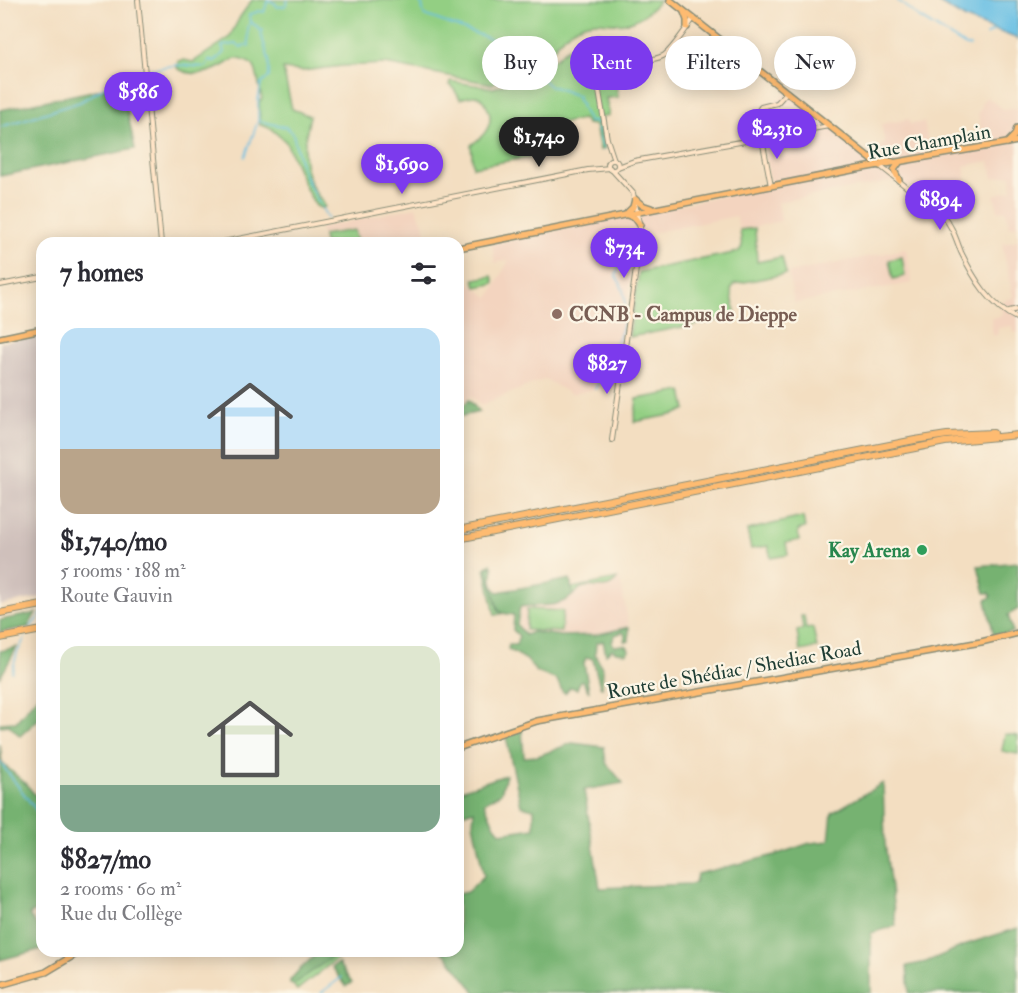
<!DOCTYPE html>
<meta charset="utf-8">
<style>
body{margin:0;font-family:"IM FELL Double Pica",serif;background:#f2f2f3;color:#2b2b33;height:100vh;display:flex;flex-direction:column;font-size:22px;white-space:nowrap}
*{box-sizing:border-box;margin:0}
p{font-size:20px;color:#7c7c81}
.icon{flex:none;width:33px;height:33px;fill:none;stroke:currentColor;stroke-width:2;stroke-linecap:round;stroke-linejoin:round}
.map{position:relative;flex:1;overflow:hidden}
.panel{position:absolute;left:36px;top:237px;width:428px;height:720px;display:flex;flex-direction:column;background:#fff;border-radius:18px;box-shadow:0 3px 15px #0003}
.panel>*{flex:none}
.guide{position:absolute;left:482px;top:36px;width:446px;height:54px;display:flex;gap:12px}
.price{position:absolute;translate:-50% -51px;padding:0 14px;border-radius:21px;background:#7c3aed;color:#fff;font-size:20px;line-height:39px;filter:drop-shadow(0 2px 3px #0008)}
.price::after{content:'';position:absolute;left:50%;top:36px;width:18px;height:14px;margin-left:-9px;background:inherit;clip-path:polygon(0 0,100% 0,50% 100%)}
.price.active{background:#222;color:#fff}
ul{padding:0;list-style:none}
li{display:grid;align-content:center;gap:12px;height:318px;padding:0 24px}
li span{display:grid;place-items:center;height:186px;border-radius:18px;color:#555}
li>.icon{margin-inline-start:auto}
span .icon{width:108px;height:108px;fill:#fffc;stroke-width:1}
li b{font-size:26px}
h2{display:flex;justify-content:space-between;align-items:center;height:72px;padding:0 24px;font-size:26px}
.pill{padding:0 21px;border-radius:27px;background:#fff;box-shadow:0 3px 15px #0003;font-size:21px;line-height:54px}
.pill.active{background:#7c3aed;color:#fff}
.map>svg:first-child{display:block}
.built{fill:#f3d4bf}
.industrial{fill:#cfc0bb}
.green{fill:#93cf83;stroke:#59865c;stroke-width:1.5}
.forest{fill:#76b271;stroke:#4a7852;stroke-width:1.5}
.water{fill:#67bfe4;stroke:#437e8c;stroke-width:1.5}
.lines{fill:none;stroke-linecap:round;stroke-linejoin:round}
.stream{stroke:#67bfe4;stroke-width:1.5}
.secondary-casing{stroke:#898e7a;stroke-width:6}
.primary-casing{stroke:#898e7a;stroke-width:8}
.highway-casing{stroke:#898e7a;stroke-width:8}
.secondary{stroke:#ffe4c6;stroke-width:4}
.primary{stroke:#febb71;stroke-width:5}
.highway{stroke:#febb71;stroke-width:6}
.education-dot{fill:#8d6e63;stroke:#fcf5e5;stroke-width:2}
.leisure-dot{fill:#2e9e5b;stroke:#fcf5e5;stroke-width:2}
.labels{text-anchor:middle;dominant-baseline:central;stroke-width:4.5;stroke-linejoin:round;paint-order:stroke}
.street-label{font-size:20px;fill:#1f3d34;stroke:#fcf5e5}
.education-label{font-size:20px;font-weight:bold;fill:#785e54;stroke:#fcf5e5;text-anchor:start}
.leisure-label{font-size:20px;font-weight:bold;fill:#27864d;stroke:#fcf5e5;text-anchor:end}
</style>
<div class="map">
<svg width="1018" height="993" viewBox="0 0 1018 993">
<rect width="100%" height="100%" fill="#fcf5e5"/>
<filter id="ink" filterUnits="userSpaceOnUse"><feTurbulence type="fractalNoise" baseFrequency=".0167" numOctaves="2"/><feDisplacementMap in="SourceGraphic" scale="12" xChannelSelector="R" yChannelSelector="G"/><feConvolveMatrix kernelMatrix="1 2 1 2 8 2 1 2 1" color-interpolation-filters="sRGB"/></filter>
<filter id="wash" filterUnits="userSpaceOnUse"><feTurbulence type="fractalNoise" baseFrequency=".008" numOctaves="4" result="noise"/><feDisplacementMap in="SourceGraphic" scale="24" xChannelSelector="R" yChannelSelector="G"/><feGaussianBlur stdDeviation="1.35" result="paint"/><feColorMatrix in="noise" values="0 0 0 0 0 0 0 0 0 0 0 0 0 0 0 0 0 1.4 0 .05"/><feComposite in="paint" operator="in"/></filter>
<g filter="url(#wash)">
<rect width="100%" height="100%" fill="#f3dec1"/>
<g class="built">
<polygon points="787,92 868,156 885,143 881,124 909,119 910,124 924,122 931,157 984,147 978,113 982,107 981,103 987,97 1004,110 1018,108 1018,226 1009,227 1006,210 998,211 994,195 1012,190 1011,175 993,178 989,161 964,166 967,183 947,186 926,186 919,188 915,193 899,180 778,202 781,221 739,230 736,216 636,236 617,385 571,394 545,379 481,405 471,396 458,407 458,274 489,298 509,260 495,263 492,244 771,186 758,115 761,107 774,104"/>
<polygon points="416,207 427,233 378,243 324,243 320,228"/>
<polygon points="1018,240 1018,333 1012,331 1013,327 1011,326 998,328 997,335 993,335 991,318 1001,316 1002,313 1002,310 997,304 1013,297 1002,244"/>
<polygon points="906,249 912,283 794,303 788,273"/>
<polygon points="617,579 620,579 629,627 598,634 569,636 525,631 520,628 522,606 542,606 564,601 581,588 606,587 613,584"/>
</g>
<polygon class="industrial" points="42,334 42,597 0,605 0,343"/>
<g class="green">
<path d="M252 0H660C650 11 640 20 625 23 615 25 607 22 597 22 576 21 558 40 549 56L554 60 562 52 596 31 616 37 628 35 636 62 613 67 618 97 606 98 609 115 599 118 605 149 600 150 595 125 587 124 583 119 533 129 527 136 530 157 473 167 471 145C483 137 495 125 488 109 486 105 483 99 479 97 474 94 465 98 460 99L452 86 449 85 450 81 494 88 518 78 516 73 492 84 385 64 342 66 302 71 283 69 292 109 310 116C304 144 300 159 312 186 315 193 321 199 325 206L323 209 316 206 307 191 286 142 270 128 260 125 259 102 262 99 256 71 253 65C248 62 241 58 235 59 231 60 226 64 222 66 208 74 191 77 177 68L178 61 184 60 193 62 229 38 240 17Z"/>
<polygon points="755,228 757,262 782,257 786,274 734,284 731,290 736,317 629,337 639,272 738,252 742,247 740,230"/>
<polygon points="354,230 357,242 324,243 323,235"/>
<polygon points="902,257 905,276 893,279 889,260"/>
<polygon points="492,276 494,282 492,284 476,287 474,279"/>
<polygon points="682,391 686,409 676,414 634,422 637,399"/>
<polygon points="803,517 805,528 798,530 799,540 786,543 788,555 771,558 768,546 751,549 747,530"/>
<path d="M491 564 492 566 488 567 487 569C491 583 494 597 498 611L504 613 495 615 485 568Z"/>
<path d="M617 579C607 593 595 583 581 588 580 588 575 594 573 595L572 588Z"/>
<polygon points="527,609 563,611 561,632 526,630"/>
<polygon points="801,616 804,616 806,629 813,628 817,648 800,651 797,631 803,629"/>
<polygon points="1005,734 1018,736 1018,754 1002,751"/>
<path d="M313 951H337L339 957 297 990 290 981C297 970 306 965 314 956Z"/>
</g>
<g class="forest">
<polygon points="122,85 135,149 0,176 0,110"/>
<polygon points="469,400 479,412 458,417 458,409"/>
<polygon points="1018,562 1018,609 1008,615 1013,632 994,636 986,600 991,597 990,593 985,593 978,566"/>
<path d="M489 566 493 568C491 576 491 588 498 592L570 579 573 595C559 609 538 604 520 607L517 625 525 635 533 632 562 636 595 635 629 627V641H624L625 636 623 632 615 635 612 642 614 646 622 645 627 646 629 650 627 653 616 652 612 649 606 654 603 641 596 643 595 654 603 670 602 687 600 686 593 660 591 658H586L584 663 589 692 582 680 579 682 577 689 570 687 565 693 562 691 557 680 536 672 527 660 508 649 509 645H516L519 636 513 630 514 615 502 613 498 609 487 570Z"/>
<polygon points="36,613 28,627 0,632 0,620"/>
<polygon points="17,647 0,678 0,651"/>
<polygon points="42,690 42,716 20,736 9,725 0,726 0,723 16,722"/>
<polygon points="522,730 524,757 538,756 572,743 604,747 606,763 623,783 584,790 600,888 690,884 695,883 697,874 775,855 810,843 829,841 832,813 883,783 885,843 896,926 871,933 871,993 476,993 447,956 441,951 458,951 458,894 467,892 484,876 473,823 474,810 458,815 458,791 506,775 501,793 484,803 495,826 501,833 534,828 534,809 521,806 507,741 504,735"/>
<polygon points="0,744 2,763 25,783 42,803 42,906 29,915 42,932 42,949 0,960"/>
<polygon points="1018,928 1018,993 909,993 907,966 926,962 970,943"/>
<path d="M313 951H337V953L293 985 290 984V981C297 970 306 965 314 956Z"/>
<polygon points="338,963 352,983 346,986 332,967"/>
</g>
<polygon class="water" points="934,0 1018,0 1018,39 966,19"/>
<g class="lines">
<g class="stream">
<polyline points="269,0 276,4 277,7 285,6 288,0"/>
<path d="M416 0 422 5 424 15 508 45 528 57 529 66C537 72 543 81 551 87H554L578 96 577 99 582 105 581 107 589 122 596 121 603 150"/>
<polyline points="897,0 920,18 966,46 970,46"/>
<polyline points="986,35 993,31"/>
<polyline points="259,121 286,127 293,134 301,165 309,185 328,219"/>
<polyline points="0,127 80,102 126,74 176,65 206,67 209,60 215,62 224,52 222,46 236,44 241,47 245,45 249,46 248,29 250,22"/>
<polyline points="245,157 258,121 258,100 261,84 269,77 269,60 261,34 263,30 258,30 258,27 250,22 249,15 259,11 264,12 268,0"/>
<path d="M595 389 608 363 607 358C625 336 633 300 616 276L629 233"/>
<polyline points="29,629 42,613"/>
<polyline points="12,672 17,653 26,636"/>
<polyline points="0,762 42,818"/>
<polyline points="321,993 342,977"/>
</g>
</g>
</g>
<g filter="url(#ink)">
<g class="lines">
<g class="secondary-casing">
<g id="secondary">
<polyline points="138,0 161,243"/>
<path d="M614 160 607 139 598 85C605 57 642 66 663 56 672 51 686 28 694 18"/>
<circle cx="613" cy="165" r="5"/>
<path d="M880 166 942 215C952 225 956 239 961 252 974 279 990 306 1018 319"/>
<polyline points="618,167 634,161 829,126"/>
<polyline points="771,186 757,113 761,107 777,103 787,92"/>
<polyline points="218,243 588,170 610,168"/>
<polyline points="0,285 42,277"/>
<polyline points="1009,311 1018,309"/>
<polyline points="612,440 641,233 633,193 612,170"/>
</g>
</g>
<g class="primary-casing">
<g id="primary">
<polyline points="670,0 880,166"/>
<polyline points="684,12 687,20 687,27"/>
<polyline points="1007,143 1015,135 1017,128"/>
<polyline points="870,157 893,162"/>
<polyline points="899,180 894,170 899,163"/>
<polyline points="627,213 633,207 635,199 642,205 651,208"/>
<polyline points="627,215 635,218 640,225"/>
<polyline points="458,248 857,169 1018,141"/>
<polyline points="0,338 42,329"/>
<polyline points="458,748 537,721 981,642 1018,633"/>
<polyline points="0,985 46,972 81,951"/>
</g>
</g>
<g class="highway-casing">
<g id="highway">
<polyline points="458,530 915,440 947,435 993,433"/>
<polyline points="458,539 945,442 1018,435"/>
<polyline points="0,613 42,605"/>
<polyline points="0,638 42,630"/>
</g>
</g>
<use href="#secondary" class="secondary"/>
<use href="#primary" class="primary"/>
<use href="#highway" class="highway"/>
</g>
</g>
<circle class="education-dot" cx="557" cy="314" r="6"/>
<circle class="leisure-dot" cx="922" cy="550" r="6"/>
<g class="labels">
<g class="street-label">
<text transform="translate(929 142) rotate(-10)">Rue Champlain</text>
<text transform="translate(734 670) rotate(-10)">Route de Shédiac / Shediac Road</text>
</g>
<g class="education-label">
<text x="569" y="314">CCNB - Campus de Dieppe</text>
</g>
<g class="leisure-label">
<text x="910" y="550">Kay Arena</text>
</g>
</g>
</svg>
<b class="price" style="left:138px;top:123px">$586</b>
<b class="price" style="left:777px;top:160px">$2,310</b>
<b class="price active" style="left:539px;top:168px">$1,740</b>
<b class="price" style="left:402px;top:195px">$1,690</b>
<b class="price" style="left:940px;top:231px">$894</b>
<b class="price" style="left:624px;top:279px">$734</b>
<b class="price" style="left:607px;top:395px">$827</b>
<div class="guide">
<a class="pill">Buy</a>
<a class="pill active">Rent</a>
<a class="pill">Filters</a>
<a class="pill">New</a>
</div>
<section class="panel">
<h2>7 homes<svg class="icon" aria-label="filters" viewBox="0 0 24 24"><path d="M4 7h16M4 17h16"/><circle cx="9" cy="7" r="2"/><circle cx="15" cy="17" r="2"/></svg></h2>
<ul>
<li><span style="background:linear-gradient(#bfe0f5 65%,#b9a48a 0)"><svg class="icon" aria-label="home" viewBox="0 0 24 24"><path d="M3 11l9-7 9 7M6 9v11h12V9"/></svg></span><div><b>$1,740/mo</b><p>5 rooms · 188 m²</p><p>Route Gauvin</p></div></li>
<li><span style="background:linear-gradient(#dfe7d0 75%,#7fa58c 0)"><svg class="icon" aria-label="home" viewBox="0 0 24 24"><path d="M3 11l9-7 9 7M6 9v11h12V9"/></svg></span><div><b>$827/mo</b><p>2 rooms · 60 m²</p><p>Rue du Collège</p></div></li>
</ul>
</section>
</div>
